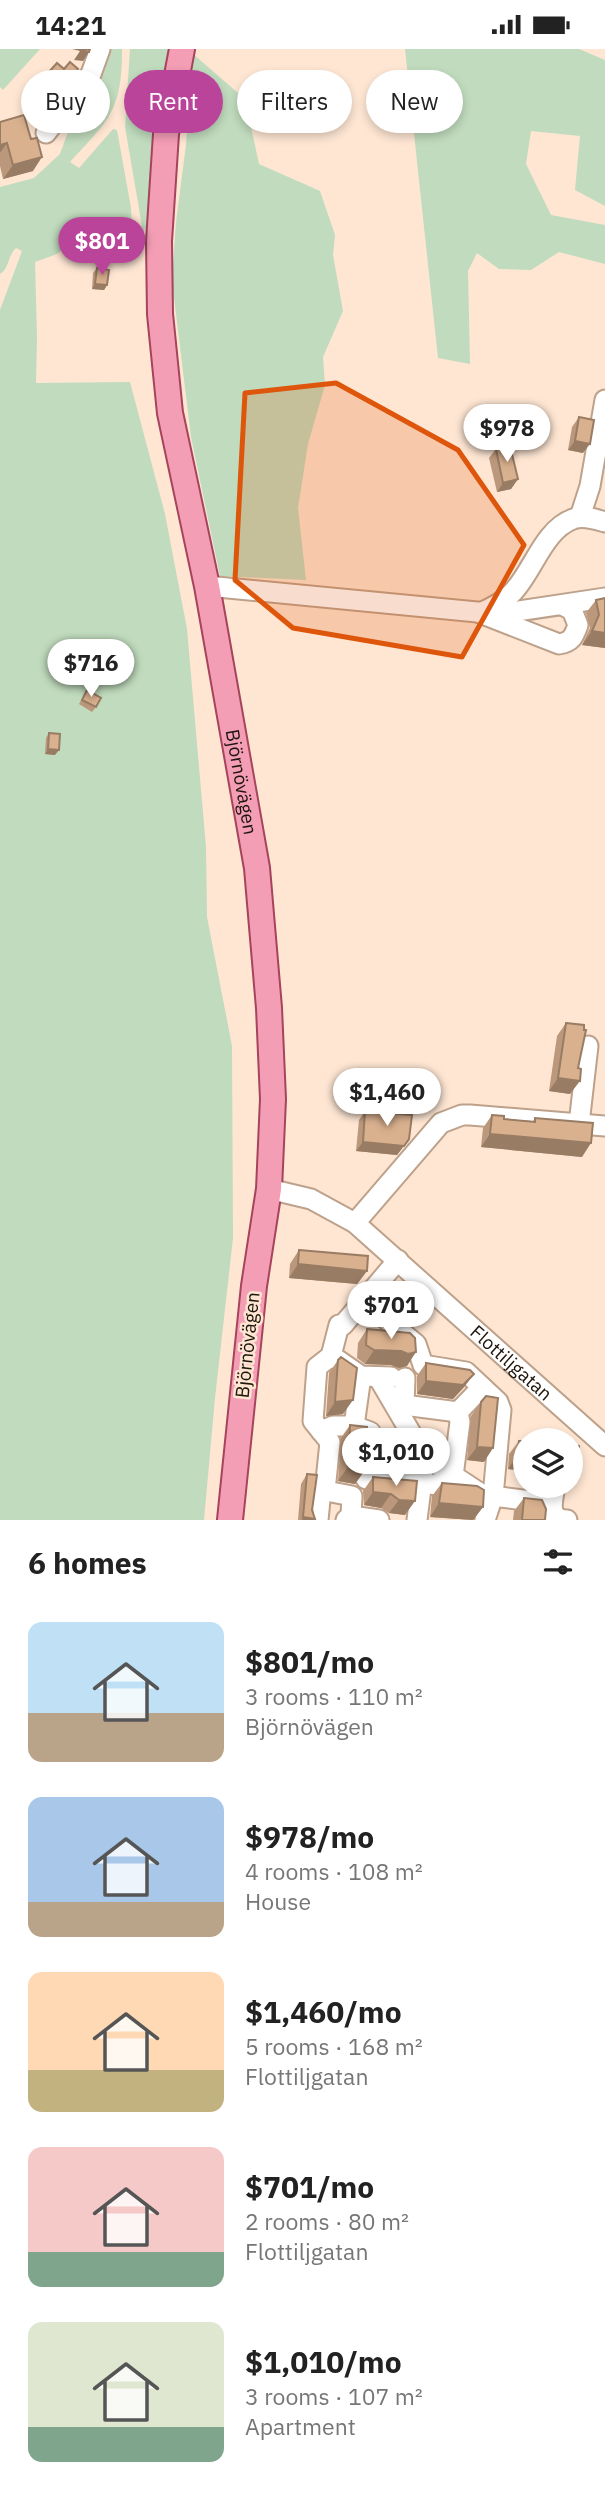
<!DOCTYPE html>
<meta charset="utf-8">
<style>
body{margin:0;font-family:"IBM Plex Sans",sans-serif;background:#f6f6f6;color:#222;height:100vh;display:flex;flex-direction:column;font-size:26px;white-space:nowrap}
*{box-sizing:border-box;margin:0}
p{font-size:23px;color:#767676}
.icon{flex:none;width:38px;height:38px;fill:none;stroke:currentColor;stroke-width:2;stroke-linecap:round;stroke-linejoin:round}
.map{position:relative;height:1471px;overflow:hidden}
.details{display:flex;flex-direction:column;background:#fff;flex:1}
.details>*{flex:none}
.top-card{position:absolute;left:21px;top:21px;width:564px;height:63px;display:flex;gap:14px}
.tools{position:absolute;left:513px;top:1379px;display:grid;gap:14px}
.tools a{display:grid;place-items:center;width:70px;height:70px;border-radius:50%;background:#fff;box-shadow:0 4px 10px #0003;font-size:35px}
.price{position:absolute;translate:-50% -60px;padding:0 16px;border-radius:24px;background:#fff;color:#222;font-size:23px;line-height:46px;filter:drop-shadow(0 2px 4px #0008)}
.price::after{content:'';position:absolute;left:50%;top:42px;width:21px;height:16px;margin-left:-10px;background:inherit;clip-path:polygon(0 0,100% 0,50% 100%)}
.price.selected{background:#bb449b;color:#fff}
ul{padding:0;list-style:none}
li{display:flex;align-items:center;gap:21px;height:175px;padding:0 28px}
li span{display:grid;place-items:center;flex:none;width:196px;height:140px;border-radius:14px;color:#555}
li>.icon{margin-inline-start:auto}
span .icon{width:84px;height:84px;fill:#fffc;stroke-width:1}
li b{font-size:30px}
h2{display:flex;justify-content:space-between;align-items:center;height:84px;padding:0 28px;font-size:30px}
.chip{padding:0 24px;border-radius:32px;background:#fff;box-shadow:0 4px 10px #0003;font-size:24px;line-height:63px}
.chip.selected{background:#bb449b;color:#fff}
.status{display:flex;justify-content:space-between;align-items:center;height:49px;padding:0 35px;background:#fff;direction:ltr}
.status svg{height:19px;fill:currentColor}
.map>svg:first-child{display:block}
.green{fill:#c0dbbd}
.lines{fill:none;stroke-linecap:round;stroke-linejoin:round}
.minor-casing{stroke:#bda18a;stroke-width:23}
.major-casing{stroke:#a5445b;stroke-width:28}
.minor{stroke:#fff;stroke-width:19}
.major{stroke:#f49eb6;stroke-width:24}
.wall{fill:#bb987b}
.shaded-wall{fill:#997c64}
.building{fill:#dab18f;stroke:#997c64;stroke-width:2}
.marked{fill:#de560c;fill-opacity:0.2;stroke:#de560c;stroke-width:5;stroke-linejoin:round}
.labels{text-anchor:middle;dominant-baseline:central;stroke-width:5;stroke-linejoin:round;paint-order:stroke}
.street-label{font-size:19px;fill:#1f150c;stroke:#fee6d3}
</style>
<div class="status"><b>14:21</b><svg viewBox="0 0 49 12"><path d="M0 12V9h3v3zM5 12V6h3v6zM10 12V3h3v9zM15 12V0h3v12zM26 1h20v11H26zM47 4h2v5h-2z"/></svg></div>
<div class="map">
<svg width="605" height="1471" viewBox="0 0 605 1471">
<rect width="100%" height="100%" fill="#fee6d3"/>
<g class="green">
<polygon points="0,0 40,0 3,41 0,38"/>
<path d="M107 0H122C122 61 110 70 70 113L79 119 113 80 117 81 131 159 132 182 76 190 57 205 35 213 37 287 36 334 130 333 165 465 187 580 206 798 207 868 232 997 233 1189 215 1349 204 1471H0V261L22 202 16 199C8 206 9 220 0 225V138L34 129 60 105 68 83 65 73Z"/>
<polygon points="130,0 168,0 158,68 147,177 143,183 125,78"/>
<polygon points="405,0 579,0 605,11 605,157 575,141 580,87 531,82 526,115 551,166 605,176 605,215 559,203 531,221 499,220 477,204 468,222 470,315 438,309"/>
<polygon points="192,4 245,50 259,115 320,142 335,186 333,206 343,262 323,308 325,336 308,395 298,459 306,531 220,527 191,388 172,232 176,173 186,96"/>
</g>
<g class="lines">
<g class="minor-casing">
<g id="minor">
<polyline points="46,84 91,25 100,0"/>
<polyline points="580,468 590,437 605,351"/>
<polyline points="207,537 498,565 605,549"/>
<path d="M562 556 572 561 578 576C574 587 572 593 559 595L480 564C492 559 502 554 512 544 533 523 543 481 573 470 583 466 595 470 605 473"/>
<polyline points="579,1075 588,997"/>
<path id="s1" d="M269 1140 311 1150 355 1174 605 1397"/>
<polyline points="355,1174 441,1074 462,1066 470,1066 605,1077"/>
<polyline points="364,1252 416,1295 423,1316 466,1323 498,1353 501,1361 493,1447 485,1471"/>
<polyline points="343,1276 398,1211"/>
<polyline points="335,1309 361,1327 391,1328"/>
<polyline points="378,1328 425,1408 489,1450"/>
<polyline points="405,1329 404,1356 458,1363 482,1338"/>
<polyline points="354,1377 370,1383 366,1430 465,1438"/>
<polyline points="321,1382 333,1377 354,1377 361,1327"/>
<polyline points="453,1427 460,1373 458,1363"/>
<path d="M555 1437C553 1451 546 1470 567 1471"/>
<polyline points="321,1441 352,1447 351,1467"/>
<polyline points="493,1447 546,1454 545,1465"/>
<polyline points="318,1471 321,1441 326,1432 330,1393 313,1372 317,1318 331,1307 339,1276"/>
<polyline points="346,1471 351,1467 379,1471"/>
<polyline points="417,1471 423,1423"/>
</g>
</g>
<g class="major-casing">
<g id="major">
<path id="s2" d="M182 0 166 85 159 192 160 265 170 364 207 537 257 819 269 959 273 1050 269 1140 254 1237 230 1471"/>
</g>
</g>
<use href="#minor" class="minor"/>
<use href="#major" class="major"/>
</g>
<g class="wall">
<polygon points="64,20 72,30 43,68 23,50 29,40"/>
<polygon points="0,73 33,122 3,130 0,117"/>
<polygon points="97,219 107,236 104,241 92,240 93,224"/>
<polygon points="579,368 583,404 568,401 572,378"/>
<polygon points="496,400 518,430 511,440 497,443 489,409"/>
<polygon points="605,549 605,599 582,596 590,579 586,564 596,551"/>
<polygon points="87,641 96,658 92,663 79,655"/>
<polygon points="49,684 55,706 45,705 46,689"/>
<polygon points="566,974 578,1019 570,1045 549,1042 557,987"/>
<polygon points="365,1062 409,1090 397,1106 356,1102 359,1071"/>
<polygon points="492,1066 504,1070 533,1072 535,1069 582,1108 481,1098 483,1079"/>
<polygon points="299,1201 367,1222 357,1235 289,1229 290,1215"/>
<polygon points="389,1240 395,1254 391,1259 381,1250"/>
<polygon points="367,1280 407,1317 399,1319 391,1316 365,1315 357,1309 358,1294"/>
<polygon points="338,1311 343,1365 326,1367 329,1324"/>
<polygon points="426,1314 474,1325 464,1338 453,1350 417,1345 417,1327"/>
<polygon points="481,1353 484,1413 467,1411 471,1367"/>
<polygon points="350,1376 365,1421 355,1435 338,1432 341,1389"/>
<polygon points="519,1392 525,1422 508,1420 509,1405"/>
<polygon points="307,1425 315,1471 298,1471 301,1435"/>
<polygon points="373,1428 417,1432 405,1466 389,1464 381,1459 364,1456 363,1442"/>
<polygon points="442,1434 483,1458 473,1471 430,1468 432,1447"/>
<polygon points="524,1449 545,1471 513,1471 514,1462"/>
</g>
<g class="shaded-wall">
<polygon points="72,0 83,0 89,3 83,12 74,11 80,2"/>
<polygon points="7,94 0,104 0,96"/>
<polygon points="42,108 33,122 3,130 13,116"/>
<polygon points="95,235 107,236 104,241 92,240"/>
<polygon points="575,392 590,395 583,404 568,401"/>
<polygon points="518,430 511,440 497,443 503,434"/>
<polygon points="592,582 605,584 605,599 582,596"/>
<polygon points="48,700 59,701 55,706 45,705"/>
<polygon points="558,1029 580,1032 570,1045 549,1042"/>
<polygon points="490,1085 591,1094 582,1108 481,1098"/>
<polygon points="409,1090 397,1106 356,1102 363,1093"/>
<polygon points="298,1215 367,1222 357,1235 289,1229"/>
<polygon points="374,1301 401,1302 416,1303 407,1317 399,1319 391,1316 365,1315"/>
<polygon points="474,1325 464,1338 453,1350 417,1345 426,1332"/>
<polygon points="353,1351 343,1365 326,1367 335,1353"/>
<polygon points="477,1398 493,1399 484,1413 467,1411"/>
<polygon points="517,1407 525,1407 525,1422 508,1420"/>
<polygon points="570,1411 578,1412 570,1422"/>
<polygon points="348,1418 365,1421 355,1435 338,1432"/>
<polygon points="373,1443 391,1445 381,1459 364,1456"/>
<polygon points="399,1451 415,1452 405,1466 389,1464"/>
<polygon points="439,1454 483,1458 473,1471 430,1468"/>
<polygon points="303,1468 315,1470 315,1471 302,1471"/>
</g>
<g class="building">
<polygon points="82,0 90,0 89,3 81,1"/>
<polygon points="70,13 78,20 50,58 29,40 37,32 39,34 57,14 64,20"/>
<polygon points="24,66 31,90 37,89 42,108 13,116 7,94 0,96 0,73"/>
<polygon points="97,219 109,221 107,236 95,235"/>
<polygon points="579,368 594,371 590,395 575,392"/>
<polygon points="510,397 518,430 503,434 496,400"/>
<polygon points="605,549 605,584 592,582 599,566 596,551"/>
<polygon points="87,641 101,649 96,658 82,651"/>
<polygon points="49,684 60,685 59,701 48,700"/>
<polygon points="566,974 584,976 584,981 586,981 578,1019 581,1020 580,1032 558,1029"/>
<polygon points="365,1062 412,1066 409,1090 404,1097 363,1093"/>
<polygon points="492,1066 504,1067 504,1070 535,1073 535,1069 593,1074 591,1094 490,1085"/>
<polygon points="299,1201 368,1207 367,1222 298,1215"/>
<polygon points="389,1240 399,1249 394,1254 384,1245"/>
<polygon points="367,1280 410,1284 415,1289 416,1303 408,1305 401,1302 374,1301 366,1296"/>
<polygon points="341,1308 357,1319 353,1351 335,1353 338,1311"/>
<polygon points="426,1314 470,1321 474,1325 463,1336 426,1332"/>
<polygon points="486,1347 498,1349 493,1399 477,1398 481,1353"/>
<polygon points="350,1376 367,1378 365,1421 348,1418"/>
<polygon points="519,1392 525,1392 525,1407 517,1407"/>
<polygon points="570,1396 579,1397 578,1412 570,1411"/>
<polygon points="307,1425 317,1426 312,1461 315,1470 303,1468"/>
<polygon points="373,1428 417,1432 415,1452 399,1451 391,1445 373,1443"/>
<polygon points="442,1434 477,1437 484,1441 483,1458 439,1454"/>
<polygon points="524,1449 542,1451 546,1460 545,1471 522,1471"/>
</g>
<path class="marked" d="M336 334 458 401 524 496 462 608 293 579 235 531 245 344Z"/>
<g class="labels">
<g class="street-label">
<text stroke="none"><textPath href="#s2" startOffset="742">Björnövägen</textPath></text>
<text transform="translate(247 1296) rotate(-84)">Björnövägen</text>
<text stroke="none"><textPath href="#s1" startOffset="303">Flottiljgatan</textPath></text>
</g>
</g>
</svg>
<div class="tools">
<a><svg class="icon" aria-label="layers" viewBox="0 0 24 24"><path d="M12 4l9 5-9 5-9-5zM3 14l9 5 9-5"/></svg></a>
</div>
<b class="price selected" style="left:102px;top:228px">$801</b>
<b class="price" style="left:507px;top:415px">$978</b>
<b class="price" style="left:91px;top:650px">$716</b>
<b class="price" style="left:387px;top:1079px">$1,460</b>
<b class="price" style="left:391px;top:1292px">$701</b>
<b class="price" style="left:396px;top:1439px">$1,010</b>
<div class="top-card">
<a class="chip">Buy</a>
<a class="chip selected">Rent</a>
<a class="chip">Filters</a>
<a class="chip">New</a>
</div>
</div>
<section class="details">
<h2>6 homes<svg class="icon" aria-label="filters" viewBox="0 0 24 24"><path d="M4 7h16M4 17h16"/><circle cx="9" cy="7" r="2"/><circle cx="15" cy="17" r="2"/></svg></h2>
<ul>
<li><span style="background:linear-gradient(#bfe0f5 65%,#b9a48a 0)"><svg class="icon" aria-label="home" viewBox="0 0 24 24"><path d="M3 11l9-7 9 7M6 9v11h12V9"/></svg></span><div><b>$801/mo</b><p>3 rooms · 110 m²</p><p>Björnövägen</p></div></li>
<li><span style="background:linear-gradient(#a9c7e8 75%,#b9a48a 0)"><svg class="icon" aria-label="home" viewBox="0 0 24 24"><path d="M3 11l9-7 9 7M6 9v11h12V9"/></svg></span><div><b>$978/mo</b><p>4 rooms · 108 m²</p><p>House</p></div></li>
<li><span style="background:linear-gradient(#ffd9b3 70%,#c2b280 0)"><svg class="icon" aria-label="home" viewBox="0 0 24 24"><path d="M3 11l9-7 9 7M6 9v11h12V9"/></svg></span><div><b>$1,460/mo</b><p>5 rooms · 168 m²</p><p>Flottiljgatan</p></div></li>
<li><span style="background:linear-gradient(#f6c9c9 75%,#7fa58c 0)"><svg class="icon" aria-label="home" viewBox="0 0 24 24"><path d="M3 11l9-7 9 7M6 9v11h12V9"/></svg></span><div><b>$701/mo</b><p>2 rooms · 80 m²</p><p>Flottiljgatan</p></div></li>
<li><span style="background:linear-gradient(#dfe7d0 75%,#7fa58c 0)"><svg class="icon" aria-label="home" viewBox="0 0 24 24"><path d="M3 11l9-7 9 7M6 9v11h12V9"/></svg></span><div><b>$1,010/mo</b><p>3 rooms · 107 m²</p><p>Apartment</p></div></li>
</ul>
</section>
